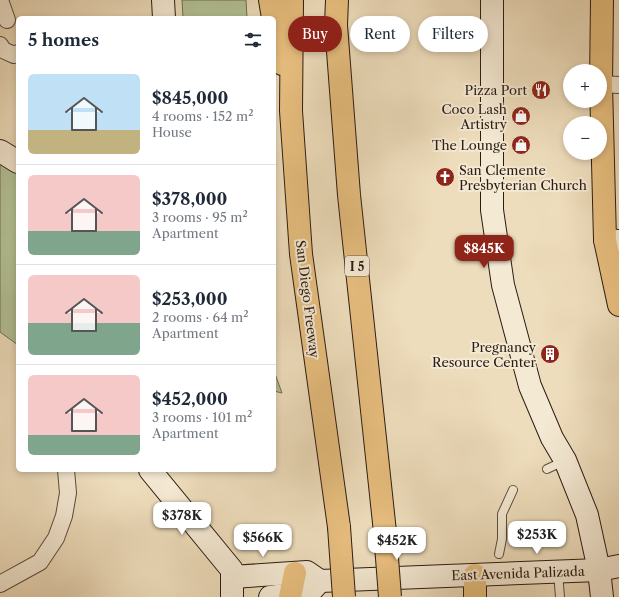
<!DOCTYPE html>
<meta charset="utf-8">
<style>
body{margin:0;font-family:"Libre Caslon Text",serif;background:#f6f6f7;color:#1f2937;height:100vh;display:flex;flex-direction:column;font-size:15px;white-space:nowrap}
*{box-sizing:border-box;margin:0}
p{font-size:13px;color:#747a83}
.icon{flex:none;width:22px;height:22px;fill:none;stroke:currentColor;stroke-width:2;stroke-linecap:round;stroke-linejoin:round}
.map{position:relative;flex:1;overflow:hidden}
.side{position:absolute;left:16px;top:16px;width:260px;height:456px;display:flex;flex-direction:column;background:#fff;border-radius:6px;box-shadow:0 2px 6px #0003}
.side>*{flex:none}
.top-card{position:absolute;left:288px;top:16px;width:271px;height:36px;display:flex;gap:8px}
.controls{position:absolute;left:563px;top:64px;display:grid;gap:8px}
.controls a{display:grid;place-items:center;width:44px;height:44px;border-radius:50%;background:#fff;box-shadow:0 2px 6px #0003;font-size:20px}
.price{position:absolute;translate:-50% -34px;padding:0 9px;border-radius:8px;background:#fff;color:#222;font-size:13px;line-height:26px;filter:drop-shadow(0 1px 2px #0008)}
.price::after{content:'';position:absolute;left:50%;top:24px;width:12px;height:9px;margin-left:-6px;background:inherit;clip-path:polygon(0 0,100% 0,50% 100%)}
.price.selected{background:#8f2418;color:#fff}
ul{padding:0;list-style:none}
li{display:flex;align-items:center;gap:12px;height:100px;padding:0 12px}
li+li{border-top:1px solid #e0e1e3}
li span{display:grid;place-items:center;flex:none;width:112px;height:80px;border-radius:6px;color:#555}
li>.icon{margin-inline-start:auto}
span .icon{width:48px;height:48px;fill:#fffc;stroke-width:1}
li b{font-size:17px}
h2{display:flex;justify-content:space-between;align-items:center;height:48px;padding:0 12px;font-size:17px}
.chip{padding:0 14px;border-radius:18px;background:#fff;box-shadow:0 2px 6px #0003;font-size:14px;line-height:36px}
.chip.selected{background:#8f2418;color:#fff}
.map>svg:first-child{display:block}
.green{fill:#b3c296;stroke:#6f6f56}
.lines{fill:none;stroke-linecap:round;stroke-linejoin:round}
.lane-casing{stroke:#5c4c3f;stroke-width:10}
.street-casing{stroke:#5c4c3f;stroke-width:18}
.secondary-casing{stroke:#2b1c15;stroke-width:24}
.primary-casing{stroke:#2b1c15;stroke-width:24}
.highway-casing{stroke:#2b1c15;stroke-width:24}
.lane{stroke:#f4e9d3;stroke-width:8}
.street{stroke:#f4e9d3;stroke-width:16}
.secondary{stroke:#f4e9d3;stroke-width:22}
.primary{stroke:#e7be7e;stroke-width:22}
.highway{stroke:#e7be7e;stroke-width:22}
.highway-bridge-casing{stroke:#2b1c15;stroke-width:24;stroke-linecap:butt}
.highway-bridge{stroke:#e7be7e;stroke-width:22}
.labels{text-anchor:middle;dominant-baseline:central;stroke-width:4;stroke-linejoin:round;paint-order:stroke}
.shield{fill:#f4e9d3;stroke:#675a4e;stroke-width:1}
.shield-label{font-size:12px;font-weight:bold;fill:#2b1c15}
.poi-label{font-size:13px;fill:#2b1c15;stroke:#f4e9d3;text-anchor:end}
.street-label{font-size:13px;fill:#2b1c15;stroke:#f4e9d3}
</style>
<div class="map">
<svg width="619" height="597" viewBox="0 0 619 597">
<rect width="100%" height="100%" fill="#eeddbc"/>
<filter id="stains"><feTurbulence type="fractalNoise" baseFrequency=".005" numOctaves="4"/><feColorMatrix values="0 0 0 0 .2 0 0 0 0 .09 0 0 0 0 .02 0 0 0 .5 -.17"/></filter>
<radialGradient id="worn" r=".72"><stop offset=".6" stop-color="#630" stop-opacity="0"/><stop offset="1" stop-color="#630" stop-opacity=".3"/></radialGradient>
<g class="green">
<polygon points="182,0 246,0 247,18 183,18"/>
<polygon points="0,164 18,173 18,345 0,332"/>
<polygon points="274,371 282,393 274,391"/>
</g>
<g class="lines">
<g class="lane-casing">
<g id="lane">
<polyline points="547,469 564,461"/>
<polyline points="499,554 502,539 502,514 513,490"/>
<polyline points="558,572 560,597"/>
</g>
</g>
<g class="street-casing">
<g id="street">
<polyline points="0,0 7,20"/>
<polyline points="0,45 3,50 14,55 18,53"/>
<polyline points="601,84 619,85"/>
<polyline points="0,584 40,562 56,538 64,516 68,493 66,470"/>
</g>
</g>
<g class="secondary-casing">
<g id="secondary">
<polyline points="163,0 164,18"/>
<polyline points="492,0 492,210 503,285 530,386 552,438 565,460 587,515 599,570 602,597"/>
<polyline points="0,151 18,162"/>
<polyline points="605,240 619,241"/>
<polyline points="150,470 232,570 232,597"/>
<polyline points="232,577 307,572 320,581 599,570 619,566"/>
<polyline points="270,597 310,592 320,581"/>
</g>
</g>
<g class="primary-casing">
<polyline id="primary" points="602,0 601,84 605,240 619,305"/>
</g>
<g class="highway-casing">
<g id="highway">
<polyline points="270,0 273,18"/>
<polyline points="292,0 291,111 301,254 339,527"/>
<polyline points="337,0 336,25 349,195 385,532"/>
<polyline points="274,22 282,64"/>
<polyline points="290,597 295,573"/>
<polyline points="475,597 475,575"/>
</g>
</g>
<use href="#lane" class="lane"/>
<use href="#street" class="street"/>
<use href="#secondary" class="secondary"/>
<use href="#primary" class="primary"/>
<use href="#highway" class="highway"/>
<g class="highway-bridge-casing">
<g id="highway-bridge">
<polyline points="339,527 344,597"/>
<polyline points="385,532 390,597"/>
</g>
</g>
<use href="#highway-bridge" class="highway-bridge"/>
</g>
<defs>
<g id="restaurant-disc" transform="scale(1)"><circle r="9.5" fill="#8f2418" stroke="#f4e9d3"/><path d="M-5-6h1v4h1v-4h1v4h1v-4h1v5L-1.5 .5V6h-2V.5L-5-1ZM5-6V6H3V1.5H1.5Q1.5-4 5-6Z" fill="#fff"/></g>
<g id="shop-disc" transform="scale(1)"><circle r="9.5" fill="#8f2418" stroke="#f4e9d3"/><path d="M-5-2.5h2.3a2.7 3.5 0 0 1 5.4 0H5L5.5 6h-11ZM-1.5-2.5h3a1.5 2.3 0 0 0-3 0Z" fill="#fff"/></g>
<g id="church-disc" transform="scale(1)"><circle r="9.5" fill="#8f2418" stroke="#f4e9d3"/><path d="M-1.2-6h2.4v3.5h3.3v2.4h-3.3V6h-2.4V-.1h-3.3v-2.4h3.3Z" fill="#fff"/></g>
<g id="building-disc" transform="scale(1)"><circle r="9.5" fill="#8f2418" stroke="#f4e9d3"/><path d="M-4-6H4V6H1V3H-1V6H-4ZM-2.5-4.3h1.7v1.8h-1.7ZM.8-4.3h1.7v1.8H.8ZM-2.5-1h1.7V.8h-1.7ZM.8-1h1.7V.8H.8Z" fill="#fff"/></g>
</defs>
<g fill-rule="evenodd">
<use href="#restaurant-disc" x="541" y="90"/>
<use href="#shop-disc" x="521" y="116"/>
<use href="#shop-disc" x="521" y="145"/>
<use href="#church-disc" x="445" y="177"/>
<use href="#building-disc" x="550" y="354"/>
</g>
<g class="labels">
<rect class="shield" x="345" y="256" width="24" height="20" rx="3"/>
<g class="shield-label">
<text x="357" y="266">I 5</text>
</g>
<g class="poi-label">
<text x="527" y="90">Pizza Port</text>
<text x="507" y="109">Coco Lash<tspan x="507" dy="15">Artistry</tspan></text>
<text x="507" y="145">The Lounge</text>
<text x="459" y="170" text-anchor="start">San Clemente<tspan x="459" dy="15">Presbyterian Church</tspan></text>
<text x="536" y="347">Pregnancy<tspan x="536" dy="15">Resource Center</tspan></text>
</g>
<g class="street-label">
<text transform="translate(308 299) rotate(83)">San Diego Freeway</text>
<text transform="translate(518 573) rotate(-2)">East Avenida Palizada</text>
</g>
</g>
<rect width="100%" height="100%" filter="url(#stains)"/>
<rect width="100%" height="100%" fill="url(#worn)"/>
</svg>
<div class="controls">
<a>+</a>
<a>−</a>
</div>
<b class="price selected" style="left:484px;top:269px">$845K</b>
<b class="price" style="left:182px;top:536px">$378K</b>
<b class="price" style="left:537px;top:555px">$253K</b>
<b class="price" style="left:263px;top:558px">$566K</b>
<b class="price" style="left:397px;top:561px">$452K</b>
<div class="top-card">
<a class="chip selected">Buy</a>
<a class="chip">Rent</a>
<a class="chip">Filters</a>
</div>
<section class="side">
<h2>5 homes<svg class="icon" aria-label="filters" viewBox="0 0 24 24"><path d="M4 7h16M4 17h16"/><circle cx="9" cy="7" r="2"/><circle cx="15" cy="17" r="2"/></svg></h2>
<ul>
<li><span style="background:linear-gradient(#bfe0f5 70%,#c2b280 0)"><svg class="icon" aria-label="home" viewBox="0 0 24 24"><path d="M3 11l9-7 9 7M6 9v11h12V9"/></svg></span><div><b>$845,000</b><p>4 rooms · 152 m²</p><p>House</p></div></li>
<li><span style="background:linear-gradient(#f6c9c9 70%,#7fa58c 0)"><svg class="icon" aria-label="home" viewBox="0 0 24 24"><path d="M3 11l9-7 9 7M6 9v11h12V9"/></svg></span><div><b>$378,000</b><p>3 rooms · 95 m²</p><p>Apartment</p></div></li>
<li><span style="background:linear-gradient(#f6c9c9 60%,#7fa58c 0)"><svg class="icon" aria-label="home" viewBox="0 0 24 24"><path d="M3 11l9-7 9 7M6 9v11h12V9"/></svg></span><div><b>$253,000</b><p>2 rooms · 64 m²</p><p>Apartment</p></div></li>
<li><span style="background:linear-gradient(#f6c9c9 75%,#7fa58c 0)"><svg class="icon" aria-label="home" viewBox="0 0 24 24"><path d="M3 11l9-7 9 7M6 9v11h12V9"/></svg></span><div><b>$452,000</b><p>3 rooms · 101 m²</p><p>Apartment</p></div></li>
</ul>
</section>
</div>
